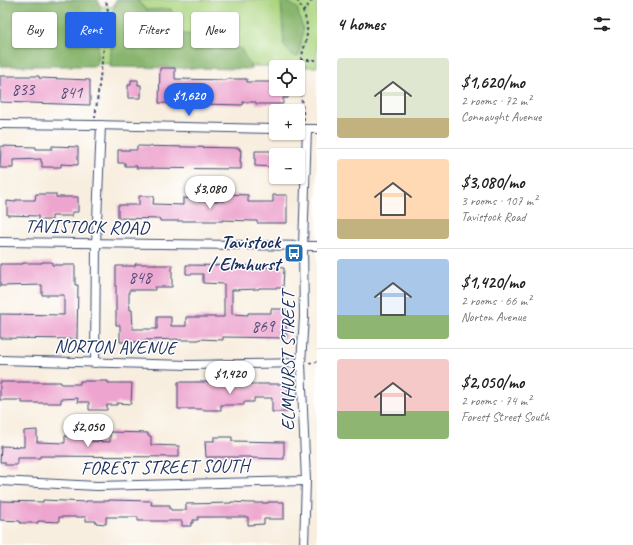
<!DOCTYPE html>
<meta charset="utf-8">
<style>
body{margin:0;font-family:Caveat,sans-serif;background:#f2f2f2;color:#222;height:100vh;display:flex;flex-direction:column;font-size:15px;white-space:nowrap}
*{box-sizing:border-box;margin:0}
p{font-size:13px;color:#767676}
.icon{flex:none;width:22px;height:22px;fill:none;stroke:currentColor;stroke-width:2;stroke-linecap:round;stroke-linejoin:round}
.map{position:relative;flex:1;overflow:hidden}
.sheet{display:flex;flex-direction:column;background:#fff;width:316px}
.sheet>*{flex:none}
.top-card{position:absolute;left:12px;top:12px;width:245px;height:36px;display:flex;gap:8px}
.tools{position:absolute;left:269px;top:60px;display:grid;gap:8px}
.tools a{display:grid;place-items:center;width:36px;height:36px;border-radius:4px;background:#fff;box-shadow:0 1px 3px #0004;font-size:20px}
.price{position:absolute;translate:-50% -34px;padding:0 9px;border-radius:14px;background:#fff;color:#222;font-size:13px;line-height:26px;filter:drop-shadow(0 1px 2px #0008)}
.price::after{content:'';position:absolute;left:50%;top:24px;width:12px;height:9px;margin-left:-6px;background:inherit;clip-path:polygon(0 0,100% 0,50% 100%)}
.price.on{background:#2563eb;color:#fff}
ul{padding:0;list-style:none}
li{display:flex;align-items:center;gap:12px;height:100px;padding:0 20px}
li+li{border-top:1px solid #e0e0e0}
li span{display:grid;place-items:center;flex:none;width:112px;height:80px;border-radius:4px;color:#555}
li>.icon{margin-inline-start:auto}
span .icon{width:48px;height:48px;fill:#fffc;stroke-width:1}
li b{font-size:17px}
h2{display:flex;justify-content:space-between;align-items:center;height:48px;padding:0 20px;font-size:17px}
.tag{padding:0 14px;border-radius:4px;background:#fff;box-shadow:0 1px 3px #0004;font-size:14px;line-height:36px}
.tag.on{background:#2563eb;color:#fff}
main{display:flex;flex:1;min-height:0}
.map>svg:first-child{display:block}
.green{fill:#acd580;stroke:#64826f}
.forest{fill:#89b66e;stroke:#527266}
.building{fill:#eda4ce}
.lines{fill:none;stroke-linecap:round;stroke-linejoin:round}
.minor-casing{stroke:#3c4c71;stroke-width:10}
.path{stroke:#3c4c71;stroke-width:2;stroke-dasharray:3 3;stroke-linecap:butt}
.minor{stroke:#fff;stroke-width:8}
.labels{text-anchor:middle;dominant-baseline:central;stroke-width:3;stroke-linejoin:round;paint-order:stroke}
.number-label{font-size:17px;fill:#504c7a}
.street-label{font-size:19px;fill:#1b2f5e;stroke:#fff}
.poi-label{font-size:19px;font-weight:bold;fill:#1b2f5e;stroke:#fff;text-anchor:end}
</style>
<main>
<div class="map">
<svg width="317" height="545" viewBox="0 0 317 545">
<rect width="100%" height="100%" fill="#fff"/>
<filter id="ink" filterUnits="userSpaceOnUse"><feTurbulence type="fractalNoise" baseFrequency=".025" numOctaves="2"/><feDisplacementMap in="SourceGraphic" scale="8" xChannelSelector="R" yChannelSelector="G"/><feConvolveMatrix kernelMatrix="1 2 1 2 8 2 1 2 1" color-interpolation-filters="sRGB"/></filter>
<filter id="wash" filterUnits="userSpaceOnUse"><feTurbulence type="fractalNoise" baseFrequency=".012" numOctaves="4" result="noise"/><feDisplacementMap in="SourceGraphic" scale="16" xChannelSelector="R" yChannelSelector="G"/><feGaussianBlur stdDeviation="0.9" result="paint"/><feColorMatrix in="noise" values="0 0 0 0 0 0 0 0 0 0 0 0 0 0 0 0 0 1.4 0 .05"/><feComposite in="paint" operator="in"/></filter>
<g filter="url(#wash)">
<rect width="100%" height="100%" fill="#f8eedf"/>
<polygon class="green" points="0,0 98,0 100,6 113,7 116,0 317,0 317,67 0,62"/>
<g class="forest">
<polygon points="0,0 98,0 100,6 97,66 0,66"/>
<polygon points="116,0 139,0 139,2 146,10 171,9 176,33 194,35 199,31 212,33 219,44 241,49 252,69 110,67 114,7"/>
<polygon points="281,0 284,0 297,8 303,30 299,56 294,57 284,46"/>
</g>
<g id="blocks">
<g class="building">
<polygon points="160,68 175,68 175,79 227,80 227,79 247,79 247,82 276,82 276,89 288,89 288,98 283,98 283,104 256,104 256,102 243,102 243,105 159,103"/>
<polygon points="0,76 39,76 39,78 90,80 90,105 0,102"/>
<polygon points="131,80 138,80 138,85 141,85 141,98 128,98 128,85 131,85"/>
<polygon points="1,146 36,147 36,149 52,149 52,146 78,147 78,165 61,164 61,167 42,167 42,162 41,162 41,159 13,160 13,168 0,168"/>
<polygon points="137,146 240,148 239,150 241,150 240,162 241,162 241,169 136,168 137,166 125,166 125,163 118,163 118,150 137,150"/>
<polygon points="255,151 276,151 276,167 255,166"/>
<polygon points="36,194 56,194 56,197 78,197 78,212 72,212 72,216 52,216 52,220 38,220 38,216 7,215 7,201 15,202 15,200 35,200"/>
<polygon points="225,194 248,195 248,202 273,202 273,195 287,195 287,223 257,223 257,221 252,221 223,220 223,221 160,221 160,219 118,218 118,205 139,205 139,196 154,196 153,204 183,205 183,198 198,199 198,201 225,201"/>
<polygon points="42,262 52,262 52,265 75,265 75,285 78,285 77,339 0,338 0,314 64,315 64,295 42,295 42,285 0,286 0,264 23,264 23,263 42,263"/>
<polygon points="135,264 155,264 155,265 172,265 172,287 155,287 155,290 129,290 129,306 130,306 130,310 132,310 133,329 157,329 157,317 171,317 171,326 186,326 186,317 224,317 224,284 203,283 203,274 186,274 186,265 265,266 265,267 284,268 283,288 259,288 259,289 232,290 232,314 248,315 248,313 271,313 271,309 286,309 286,338 223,337 223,340 199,339 199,340 178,340 178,339 146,340 146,342 120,342 120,325 116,325 116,266 135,266"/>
<polygon points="80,381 108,381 108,383 132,383 131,404 117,403 117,405 107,405 107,410 89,410 89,402 77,402 78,398 61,399 61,403 22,403 22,400 0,400 0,382 61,382 61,384 80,384"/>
<polygon points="178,382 222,382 222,384 288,384 288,412 272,412 272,398 254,398 254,402 244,402 244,405 221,405 221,410 205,410 202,409 178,409"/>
<polygon points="37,430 37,442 65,443 65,436 85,436 85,441 110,442 110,432 148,433 148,436 151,436 151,445 179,446 179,457 40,456 40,458 17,458 17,465 5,465 5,462 0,462 1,446 24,447 24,431"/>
<polygon points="214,437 232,437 232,441 284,442 284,459 251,458 251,457 206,457 205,441 214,441"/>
<polygon points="43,500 86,502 86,501 109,501 109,500 152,501 151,505 170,505 170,509 171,509 171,510 186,510 186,504 231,503 231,502 250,503 268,503 268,502 284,502 284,519 264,519 264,524 248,525 248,517 198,517 198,520 193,520 193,523 191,523 191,526 182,526 182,521 138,521 138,517 106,517 106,524 96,523 96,521 86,521 86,517 59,517 59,522 38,521 38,523 20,523 20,521 0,520 0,501 43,502"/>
</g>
</g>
</g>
<g filter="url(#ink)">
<use href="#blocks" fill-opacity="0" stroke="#3c4c71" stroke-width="1"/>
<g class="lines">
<g class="minor-casing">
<g id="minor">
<polyline points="0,124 94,125 276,129"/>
<polyline points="298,129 317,129"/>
<polyline points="0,242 317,246"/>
<polyline points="0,360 189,365 301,363"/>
<polyline points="95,363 96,244 101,125"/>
<polyline points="0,481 97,486 306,481"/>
<polyline points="304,545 306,481 301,363 304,317 303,246 307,129"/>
</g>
</g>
<g class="path">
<path d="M297 0C300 4 302 9 304 14 313 37 300 49 300 71 300 87 302 104 304 120"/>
<polyline points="303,12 312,0"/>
<polyline points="301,60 317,60"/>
<polyline points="95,118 107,22 108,11 106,0"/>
<polyline points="309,363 317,362"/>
</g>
<use href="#minor" class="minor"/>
</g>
</g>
<defs>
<g id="bus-square" transform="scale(1)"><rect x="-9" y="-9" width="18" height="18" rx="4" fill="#1f6fb2" stroke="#fff"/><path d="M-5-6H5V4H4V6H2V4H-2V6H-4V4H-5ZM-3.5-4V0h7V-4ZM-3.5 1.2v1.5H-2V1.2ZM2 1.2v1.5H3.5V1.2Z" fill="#fff"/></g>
</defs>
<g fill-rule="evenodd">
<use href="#bus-square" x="294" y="253"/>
</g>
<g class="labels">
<g class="number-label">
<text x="23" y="89">833</text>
<text x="71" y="92">841</text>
<text x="140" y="277">848</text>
<text x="263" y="326">869</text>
</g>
<g class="street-label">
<text transform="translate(87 227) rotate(1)">TAVISTOCK ROAD</text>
<text transform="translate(115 347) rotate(1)">NORTON AVENUE</text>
<text transform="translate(288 361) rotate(-90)">ELMHURST STREET</text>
<text transform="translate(165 467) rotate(-1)">FOREST STREET SOUTH</text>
</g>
<g class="poi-label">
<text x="280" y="242">Tavistock<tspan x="280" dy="22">/ Elmhurst</tspan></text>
</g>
</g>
</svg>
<div class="tools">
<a><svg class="icon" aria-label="locate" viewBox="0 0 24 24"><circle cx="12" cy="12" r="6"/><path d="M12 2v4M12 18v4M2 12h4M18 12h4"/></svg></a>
<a>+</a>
<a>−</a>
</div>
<b class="price on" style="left:189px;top:117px">$1,620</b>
<b class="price" style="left:210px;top:210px">$3,080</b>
<b class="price" style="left:230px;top:395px">$1,420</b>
<b class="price" style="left:88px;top:448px">$2,050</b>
<div class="top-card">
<a class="tag">Buy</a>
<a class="tag on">Rent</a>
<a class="tag">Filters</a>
<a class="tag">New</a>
</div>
</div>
<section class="sheet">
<h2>4 homes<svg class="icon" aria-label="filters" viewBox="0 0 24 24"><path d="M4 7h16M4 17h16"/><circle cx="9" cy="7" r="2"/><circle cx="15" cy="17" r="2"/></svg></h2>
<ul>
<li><span style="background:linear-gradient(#dfe7d0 75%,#c2b280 0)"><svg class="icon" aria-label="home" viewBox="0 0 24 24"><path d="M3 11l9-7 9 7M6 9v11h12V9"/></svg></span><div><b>$1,620/mo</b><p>2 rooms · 72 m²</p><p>Connaught Avenue</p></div></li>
<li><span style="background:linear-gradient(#ffd9b3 75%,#c2b280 0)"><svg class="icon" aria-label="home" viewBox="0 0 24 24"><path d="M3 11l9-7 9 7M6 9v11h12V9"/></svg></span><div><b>$3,080/mo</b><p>3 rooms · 107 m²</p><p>Tavistock Road</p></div></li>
<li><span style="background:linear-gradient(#a9c7e8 70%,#8fb573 0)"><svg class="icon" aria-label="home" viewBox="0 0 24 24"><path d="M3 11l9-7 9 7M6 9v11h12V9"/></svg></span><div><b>$1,420/mo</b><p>2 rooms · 66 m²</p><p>Norton Avenue</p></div></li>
<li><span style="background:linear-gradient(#f6c9c9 65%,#8fb573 0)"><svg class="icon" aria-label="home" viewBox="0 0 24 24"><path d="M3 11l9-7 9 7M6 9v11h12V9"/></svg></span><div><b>$2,050/mo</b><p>2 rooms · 74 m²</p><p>Forest Street South</p></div></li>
</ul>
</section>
</main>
